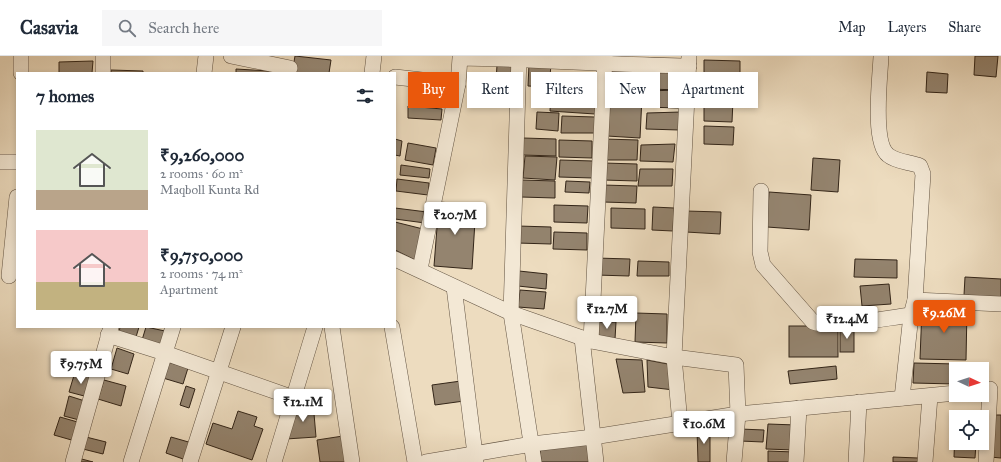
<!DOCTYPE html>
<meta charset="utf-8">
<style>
body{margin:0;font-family:"IM FELL Great Primer",serif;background:#f6f6f7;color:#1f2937;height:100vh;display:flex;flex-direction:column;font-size:15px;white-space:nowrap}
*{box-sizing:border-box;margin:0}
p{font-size:13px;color:#747a83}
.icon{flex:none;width:22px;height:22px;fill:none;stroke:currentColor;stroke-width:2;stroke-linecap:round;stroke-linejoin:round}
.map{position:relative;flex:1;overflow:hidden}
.details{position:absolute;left:16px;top:16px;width:380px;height:256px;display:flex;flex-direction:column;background:#fff;border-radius:0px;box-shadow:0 2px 6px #0003}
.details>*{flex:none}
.banner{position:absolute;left:408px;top:16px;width:380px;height:36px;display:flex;gap:8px}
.needle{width:26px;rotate:94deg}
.fabs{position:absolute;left:949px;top:306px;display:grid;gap:8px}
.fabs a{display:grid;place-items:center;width:40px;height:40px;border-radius:0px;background:#fff;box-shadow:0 2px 6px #0003;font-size:20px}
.price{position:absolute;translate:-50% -34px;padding:0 9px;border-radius:4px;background:#fff;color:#222;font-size:13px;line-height:26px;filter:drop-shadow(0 1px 2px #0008)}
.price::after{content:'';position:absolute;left:50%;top:24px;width:12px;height:9px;margin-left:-6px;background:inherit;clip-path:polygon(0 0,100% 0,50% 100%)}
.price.current{background:#ea580c;color:#fff}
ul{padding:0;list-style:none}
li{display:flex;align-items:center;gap:12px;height:100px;padding:0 20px}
li span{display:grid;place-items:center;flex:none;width:112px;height:80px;border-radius:0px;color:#555}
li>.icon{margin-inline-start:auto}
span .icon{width:48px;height:48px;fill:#fffc;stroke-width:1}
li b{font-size:17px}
h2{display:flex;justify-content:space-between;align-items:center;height:48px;padding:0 20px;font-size:17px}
.tag{padding:0 14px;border-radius:0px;background:#fff;box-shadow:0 2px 6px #0003;font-size:14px;line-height:36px}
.tag.current{background:#ea580c;color:#fff}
header{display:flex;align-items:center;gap:24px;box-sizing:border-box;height:56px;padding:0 20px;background:#fff;border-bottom:1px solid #e0e1e3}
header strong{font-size:19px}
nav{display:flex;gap:22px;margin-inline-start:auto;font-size:14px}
.search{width:280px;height:36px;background:#f6f6f7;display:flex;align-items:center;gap:10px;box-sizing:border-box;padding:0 14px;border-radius:0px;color:#747a83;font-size:15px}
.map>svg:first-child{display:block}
.building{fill:#94846f;stroke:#332518}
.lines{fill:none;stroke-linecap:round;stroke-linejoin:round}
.minor-casing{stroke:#625342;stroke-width:16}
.minor{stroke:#f3e8d5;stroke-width:15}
</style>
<header>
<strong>Casavia</strong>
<div class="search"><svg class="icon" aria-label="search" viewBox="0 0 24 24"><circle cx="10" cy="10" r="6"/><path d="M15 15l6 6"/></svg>Search here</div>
<nav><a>Map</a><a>Layers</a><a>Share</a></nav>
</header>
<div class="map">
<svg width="1001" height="406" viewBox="0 0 1001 406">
<rect width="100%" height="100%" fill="#eddcbf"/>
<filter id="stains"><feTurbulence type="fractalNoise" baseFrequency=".005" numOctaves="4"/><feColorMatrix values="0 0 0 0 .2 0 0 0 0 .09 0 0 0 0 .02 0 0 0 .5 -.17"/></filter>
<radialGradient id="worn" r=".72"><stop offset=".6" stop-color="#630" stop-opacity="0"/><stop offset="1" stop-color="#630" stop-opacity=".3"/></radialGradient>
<g class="building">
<polygon points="295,0 331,4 329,17 292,17"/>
<polygon points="975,0 998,0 996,21 974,19"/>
<polygon points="704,4 740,5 740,20 704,20"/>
<polygon points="93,5 92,17 59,17 59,6"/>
<polygon points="529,8 551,9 549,31 528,30"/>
<polygon points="497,9 513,10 511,43 495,42"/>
<polygon points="236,13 269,15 269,17 236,17"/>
<polygon points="111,14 143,15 143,17 111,17"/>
<polygon points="611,14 645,15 645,35 611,35"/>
<polygon points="683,16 681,34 648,33 649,17"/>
<polygon points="927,16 948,18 947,37 926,36"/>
<polygon points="704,24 736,25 736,39 703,38"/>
<polygon points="551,33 596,36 595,58 550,55"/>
<polygon points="679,34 678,52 644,51 646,35"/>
<polygon points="609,39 642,41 640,82 607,80"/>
<polygon points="704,43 733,44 732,66 704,65"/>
<polygon points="408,50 442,53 441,64 408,62"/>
<polygon points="537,56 559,57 558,75 536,73"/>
<polygon points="681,56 679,74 646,73 647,57"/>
<polygon points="562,60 595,61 595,77 561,77"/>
<polygon points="704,70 734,71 733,89 704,88"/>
<polygon points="523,82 556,83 556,100 522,99"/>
<polygon points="395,83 402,85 400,100 395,99"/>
<polygon points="604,83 638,84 637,104 604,104"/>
<polygon points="559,84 592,85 592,102 559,101"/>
<polygon points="408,87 436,92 433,109 405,104"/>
<polygon points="675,88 673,106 640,105 641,89"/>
<polygon points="525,100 557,101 555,124 523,122"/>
<polygon points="813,102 840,104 838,136 811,134"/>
<polygon points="560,104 593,105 593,122 559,121"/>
<polygon points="604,107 637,108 637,125 603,124"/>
<polygon points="401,109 430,113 429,122 400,119"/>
<polygon points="640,113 673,113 672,130 638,130"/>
<polygon points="397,123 429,127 428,139 396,135"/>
<polygon points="522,124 555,125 555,142 521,141"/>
<polygon points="566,125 590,126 589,137 565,136"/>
<polygon points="603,129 637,130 636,147 603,146"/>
<polygon points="769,136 811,139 809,174 767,171"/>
<polygon points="439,146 476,149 472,213 434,210"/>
<polygon points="554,149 588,150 587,167 554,166"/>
<polygon points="653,151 674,152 673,175 652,174"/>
<polygon points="395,152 427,156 425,167 395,163"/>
<polygon points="611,152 645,153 645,173 611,172"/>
<polygon points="686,155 721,156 720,178 686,176"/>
<polygon points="395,166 423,173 415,204 395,194"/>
<polygon points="518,170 551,171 551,188 517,187"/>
<polygon points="554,176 587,177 587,194 553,193"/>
<polygon points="596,202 630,203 629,220 596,219"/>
<polygon points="855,203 897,204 897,222 854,221"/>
<polygon points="638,205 669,206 669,220 637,220"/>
<polygon points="519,215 547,218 546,233 518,230"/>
<polygon points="965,221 1001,223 1001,242 964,239"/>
<polygon points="889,228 891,248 862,250 860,230"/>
<polygon points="520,234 546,236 544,253 518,251"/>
<polygon points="922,252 967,253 966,304 920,303"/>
<polygon points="636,257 667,258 667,287 635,286"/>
<polygon points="599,266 616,266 615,283 598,282"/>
<rect x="789" y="270" width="49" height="31"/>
<polygon points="120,271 139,271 136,281 119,277"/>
<polygon points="146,271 165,275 161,290 142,284"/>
<rect x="840" y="271" width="14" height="25"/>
<polygon points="117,292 134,298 128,318 111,313"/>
<polygon points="616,303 642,304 645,336 623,337"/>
<polygon points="647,304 673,309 674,334 648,331"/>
<polygon points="168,306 188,312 183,328 163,322"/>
<polygon points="914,307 956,308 955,328 913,327"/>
<polygon points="836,310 837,323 790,328 788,315"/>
<polygon points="75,316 93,321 88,341 69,336"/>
<polygon points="104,324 126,330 121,350 98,343"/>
<polygon points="461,325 464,345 435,349 432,329"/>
<polygon points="186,330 195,333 189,352 180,349"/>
<polygon points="69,340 88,346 83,365 64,360"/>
<polygon points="313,346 316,381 286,383 297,349"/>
<polygon points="238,355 257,361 254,370 263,373 252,404 206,388 213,367 232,373"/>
<polygon points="992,359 1001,359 1001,402 990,401"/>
<polygon points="60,361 81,367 75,385 54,379"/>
<polygon points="768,368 796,369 795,394 766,393"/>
<polygon points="697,373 710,373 710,406 698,406"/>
<polygon points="740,373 764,374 763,386 740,385"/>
<polygon points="955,374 956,387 976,387 975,402 954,401"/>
<polygon points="343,380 347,406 320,406 317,384"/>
<polygon points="86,381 106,386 103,398 83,393"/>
<polygon points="171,381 192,387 186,404 166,397"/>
<polygon points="590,387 592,406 541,406 540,392"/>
<polygon points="768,395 794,396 794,406 768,406"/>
<polygon points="893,401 918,402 918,406 893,406"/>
<polygon points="78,402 93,406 77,406"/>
</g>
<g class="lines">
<g class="minor-casing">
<g id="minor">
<polyline points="231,0 290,12"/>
<polyline points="519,0 511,257 534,406"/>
<path d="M881 1C880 22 872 86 888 99 896 106 910 106 920 110L923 118 915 244 911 259 902 342"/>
<polyline points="21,17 21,0"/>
<polyline points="103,17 103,0"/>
<polyline points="204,17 206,0"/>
<polyline points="372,17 374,0"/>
<polyline points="395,21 458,28"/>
<polyline points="0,106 17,106"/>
<path d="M761 135 760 196 763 209 813 266C835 273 886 262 911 259"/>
<polyline points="395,203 511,257 591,285 674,301 736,309 738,358 734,406"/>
<path d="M420 213 458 28 460 2C536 3 612 9 689 10"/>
<polyline points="9,220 17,141"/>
<polyline points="454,231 476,406"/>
<polyline points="915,244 1001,248"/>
<polyline points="332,271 352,406"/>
<polyline points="392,271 415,406"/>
<polyline points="108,279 165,297 294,342"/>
<polyline points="582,282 596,406"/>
<polyline points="591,285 605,0"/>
<polyline points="680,367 674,301 689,1"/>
<polyline points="73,406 111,271"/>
<polyline points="131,406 173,271"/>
<polyline points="190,406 233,271"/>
<polyline points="274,406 315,271"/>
<polyline points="426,406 532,388 593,381 738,358 956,337"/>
<polyline points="796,406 799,352"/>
<polyline points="856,406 859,346"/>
<polyline points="925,406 930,340"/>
<polyline points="986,406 990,333"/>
</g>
</g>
<use href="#minor" class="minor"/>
</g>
<rect width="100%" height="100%" filter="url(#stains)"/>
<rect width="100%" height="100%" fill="url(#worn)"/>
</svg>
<div class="fabs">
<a><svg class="needle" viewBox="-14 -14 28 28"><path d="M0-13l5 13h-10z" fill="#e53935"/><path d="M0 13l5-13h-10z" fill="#747a83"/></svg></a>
<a><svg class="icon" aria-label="locate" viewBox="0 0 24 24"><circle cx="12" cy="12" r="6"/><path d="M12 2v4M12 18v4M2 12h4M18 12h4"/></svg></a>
</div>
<b class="price" style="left:455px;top:180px">₹20.7M</b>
<b class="price" style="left:607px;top:274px">₹12.7M</b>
<b class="price current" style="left:944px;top:278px">₹9.26M</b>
<b class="price" style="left:847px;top:284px">₹12.4M</b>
<b class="price" style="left:81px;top:329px">₹9.75M</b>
<b class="price" style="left:303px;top:367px">₹12.1M</b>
<b class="price" style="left:704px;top:389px">₹10.6M</b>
<div class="banner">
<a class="tag current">Buy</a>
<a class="tag">Rent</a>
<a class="tag">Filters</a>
<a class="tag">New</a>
<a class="tag">Apartment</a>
</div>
<section class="details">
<h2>7 homes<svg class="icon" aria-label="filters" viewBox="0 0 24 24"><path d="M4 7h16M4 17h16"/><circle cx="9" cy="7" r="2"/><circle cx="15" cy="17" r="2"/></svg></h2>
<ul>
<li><span style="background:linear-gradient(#dfe7d0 75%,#b9a48a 0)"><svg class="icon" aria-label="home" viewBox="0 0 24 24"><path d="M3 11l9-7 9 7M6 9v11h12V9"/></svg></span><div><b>₹9,260,000</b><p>2 rooms · 60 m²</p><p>Maqboll Kunta Rd</p></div></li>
<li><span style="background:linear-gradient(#f6c9c9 65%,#c2b280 0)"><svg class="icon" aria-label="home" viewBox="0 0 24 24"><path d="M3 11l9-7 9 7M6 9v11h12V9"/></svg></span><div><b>₹9,750,000</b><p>2 rooms · 74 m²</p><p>Apartment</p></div></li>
</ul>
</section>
</div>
